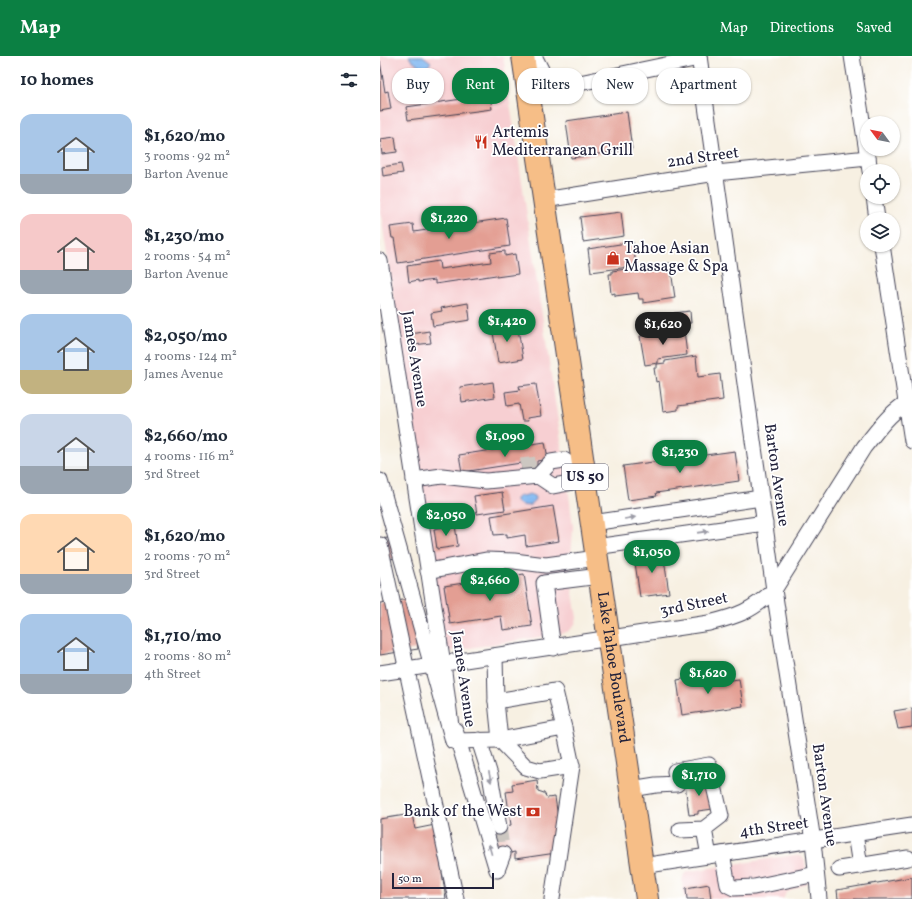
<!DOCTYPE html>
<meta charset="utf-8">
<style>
body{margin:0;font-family:Vollkorn,serif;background:#f6f6f7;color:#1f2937;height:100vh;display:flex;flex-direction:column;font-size:15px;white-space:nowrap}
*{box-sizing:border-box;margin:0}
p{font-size:13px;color:#747a83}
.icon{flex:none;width:22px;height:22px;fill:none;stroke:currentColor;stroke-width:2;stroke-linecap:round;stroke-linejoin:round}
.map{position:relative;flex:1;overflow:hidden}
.panel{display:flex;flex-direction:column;background:#fff;width:380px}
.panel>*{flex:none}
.guide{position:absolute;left:12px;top:12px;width:380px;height:36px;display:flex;gap:8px}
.needle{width:26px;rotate:302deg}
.buttons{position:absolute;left:480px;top:60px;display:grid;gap:8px}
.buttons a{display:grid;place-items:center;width:40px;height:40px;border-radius:50%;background:#fff;box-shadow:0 1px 3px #0004;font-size:20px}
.scale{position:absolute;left:12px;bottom:10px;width:102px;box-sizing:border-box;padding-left:4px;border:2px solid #22223b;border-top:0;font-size:11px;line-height:14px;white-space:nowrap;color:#22223b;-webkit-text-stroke:3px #fff;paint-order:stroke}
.price{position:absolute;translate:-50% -34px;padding:0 9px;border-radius:14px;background:#0b8043;color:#fff;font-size:13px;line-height:26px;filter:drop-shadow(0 1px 2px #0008)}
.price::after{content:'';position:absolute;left:50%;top:24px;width:12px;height:9px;margin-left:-6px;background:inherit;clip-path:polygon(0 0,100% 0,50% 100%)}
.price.selected{background:#222;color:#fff}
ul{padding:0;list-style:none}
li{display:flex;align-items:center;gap:12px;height:100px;padding:0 20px}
li span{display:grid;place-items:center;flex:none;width:112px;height:80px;border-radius:12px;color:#555}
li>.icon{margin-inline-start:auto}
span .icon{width:48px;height:48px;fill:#fffc;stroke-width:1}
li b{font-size:17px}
h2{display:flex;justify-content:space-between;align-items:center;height:48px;padding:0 20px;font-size:17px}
.pill{padding:0 14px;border-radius:16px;background:#fff;box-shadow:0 1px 3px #0004;font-size:14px;line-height:36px}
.pill.selected{background:#0b8043;color:#fff}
header{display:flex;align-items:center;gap:24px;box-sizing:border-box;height:56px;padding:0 20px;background:#0b8043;color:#fff}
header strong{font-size:19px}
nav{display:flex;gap:22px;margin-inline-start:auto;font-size:14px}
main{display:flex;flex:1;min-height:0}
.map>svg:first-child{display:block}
.built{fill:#f7cfd2}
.water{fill:#81b8f1;stroke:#526d96}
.building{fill:#e39e93}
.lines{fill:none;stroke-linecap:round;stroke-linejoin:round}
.minor-tunnel{stroke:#ccc7c1;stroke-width:15;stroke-dasharray:15 8;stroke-linecap:butt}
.minor-casing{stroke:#424154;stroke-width:17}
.highway-casing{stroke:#424154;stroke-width:24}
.minor{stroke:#fff;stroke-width:15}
.highway{stroke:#f6be87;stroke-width:22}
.oneway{fill:#9c9ca7}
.labels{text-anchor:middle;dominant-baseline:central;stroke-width:3.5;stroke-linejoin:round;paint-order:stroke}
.shield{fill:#fff;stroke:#646476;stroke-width:1}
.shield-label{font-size:15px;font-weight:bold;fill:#22223b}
.poi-label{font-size:16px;fill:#22223b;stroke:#fff;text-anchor:start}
.street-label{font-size:16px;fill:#22223b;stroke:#fff}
</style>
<header>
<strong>Map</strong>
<nav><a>Map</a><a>Directions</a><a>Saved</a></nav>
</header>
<main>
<section class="panel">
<h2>10 homes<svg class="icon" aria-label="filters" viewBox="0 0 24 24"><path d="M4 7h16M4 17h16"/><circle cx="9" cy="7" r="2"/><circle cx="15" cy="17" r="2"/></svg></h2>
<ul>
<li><span style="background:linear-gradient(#a9c7e8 75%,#9aa5b1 0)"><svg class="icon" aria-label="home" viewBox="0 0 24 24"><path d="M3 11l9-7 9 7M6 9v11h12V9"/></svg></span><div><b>$1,620/mo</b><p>3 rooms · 92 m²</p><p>Barton Avenue</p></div></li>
<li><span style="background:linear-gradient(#f6c9c9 70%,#9aa5b1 0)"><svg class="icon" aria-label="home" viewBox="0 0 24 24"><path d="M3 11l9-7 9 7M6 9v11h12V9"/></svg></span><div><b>$1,230/mo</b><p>2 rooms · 54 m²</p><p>Barton Avenue</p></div></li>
<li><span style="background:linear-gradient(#a9c7e8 70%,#c2b280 0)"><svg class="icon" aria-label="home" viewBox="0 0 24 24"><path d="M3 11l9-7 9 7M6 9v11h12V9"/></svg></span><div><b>$2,050/mo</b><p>4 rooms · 124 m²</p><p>James Avenue</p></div></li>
<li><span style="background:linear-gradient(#c9d6e8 65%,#9aa5b1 0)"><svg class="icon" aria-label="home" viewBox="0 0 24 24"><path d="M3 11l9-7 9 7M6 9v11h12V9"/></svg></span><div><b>$2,660/mo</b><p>4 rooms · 116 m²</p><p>3rd Street</p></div></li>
<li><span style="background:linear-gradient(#ffd9b3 75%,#9aa5b1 0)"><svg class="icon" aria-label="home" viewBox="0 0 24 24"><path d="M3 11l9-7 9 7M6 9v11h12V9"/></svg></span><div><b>$1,620/mo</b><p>2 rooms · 70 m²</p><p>3rd Street</p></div></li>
<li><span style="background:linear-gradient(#a9c7e8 75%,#9aa5b1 0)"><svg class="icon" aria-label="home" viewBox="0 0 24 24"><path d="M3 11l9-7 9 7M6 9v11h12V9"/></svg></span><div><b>$1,710/mo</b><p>2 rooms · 80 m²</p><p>4th Street</p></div></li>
</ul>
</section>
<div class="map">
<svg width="532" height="843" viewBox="0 0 532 843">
<rect width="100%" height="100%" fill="#fff"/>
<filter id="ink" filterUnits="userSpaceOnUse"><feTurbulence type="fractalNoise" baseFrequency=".025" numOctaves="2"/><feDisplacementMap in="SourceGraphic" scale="8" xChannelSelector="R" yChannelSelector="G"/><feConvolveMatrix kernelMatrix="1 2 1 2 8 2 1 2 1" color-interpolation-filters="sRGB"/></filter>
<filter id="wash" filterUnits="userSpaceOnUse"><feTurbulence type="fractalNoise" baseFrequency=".012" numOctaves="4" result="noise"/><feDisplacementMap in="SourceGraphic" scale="16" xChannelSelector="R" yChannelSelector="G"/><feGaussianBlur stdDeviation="0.9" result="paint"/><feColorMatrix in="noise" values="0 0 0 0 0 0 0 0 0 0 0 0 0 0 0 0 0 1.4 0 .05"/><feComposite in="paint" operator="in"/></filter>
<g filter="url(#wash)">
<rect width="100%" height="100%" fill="#f7f0e2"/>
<g class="built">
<polygon points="0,0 123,0 189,438 193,471 190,519 197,562 196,566 193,571 189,575 184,577 65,596 0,151"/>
<polygon points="414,799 421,800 425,805 427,827 406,837 403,843 304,843 302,825 304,818 310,815"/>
</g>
<g class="water">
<polygon points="29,0 43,0 51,6 45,14 31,4"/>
<path d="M149 438 154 440 155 442C153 452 143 451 136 446V443C139 438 144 441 149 438Z"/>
</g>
<g id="blocks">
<g class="building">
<polygon points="0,5 5,36 8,35 11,53 0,55"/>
<polygon points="110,39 112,53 28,64 26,51"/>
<polygon points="247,56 252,93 191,102 186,65"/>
<polygon points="15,81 17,96 2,98 0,83"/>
<polygon points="21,108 23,117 3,120 2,111"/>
<polygon points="241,156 244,180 203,186 200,161"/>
<polygon points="126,162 130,190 18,207 14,182 12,182 10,171 33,168 34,176"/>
<polygon points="253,186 256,210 211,216 208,193"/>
<polygon points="125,195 125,200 135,198 138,218 116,221 116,219 55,228 55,224 38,226 38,224 29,226 27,210 59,205 60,213 111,206 110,197"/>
<polygon points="290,207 295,242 263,247 263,243 259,243 258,237 235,240 235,237 231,238 229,218 232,218 232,215"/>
<polygon points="88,247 90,264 53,270 51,257 62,255 61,252"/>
<polygon points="310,255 311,267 295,269 294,257"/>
<polygon points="137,267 143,303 118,307 112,270"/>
<polygon points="304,274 307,299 278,303 278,307 265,309 260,280"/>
<polygon points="49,275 51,287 33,289 31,278"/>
<polygon points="316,300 318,321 340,318 343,344 298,350 298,354 283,356 279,325 276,326 274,312 277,312 277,308 285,307 285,305"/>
<polygon points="113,326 115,341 82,346 80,331"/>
<polygon points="156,328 161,360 147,362 148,365 142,365 139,348 127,350 125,336 140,334 139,330"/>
<polygon points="165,386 168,403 157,405 157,412 142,414 141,407 82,416 79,399"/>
<polygon points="355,395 359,425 276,437 277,440 248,444 243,410"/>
<polygon points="122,436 125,454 97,458 94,440"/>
<polygon points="173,450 179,485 146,490 145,479 127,482 127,478 114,479 111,460"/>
<polygon points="84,451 85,461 62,464 61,454"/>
<polygon points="75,469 78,490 57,493 54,473"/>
<polygon points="15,481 18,502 0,504 0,483"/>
<polygon points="283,496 289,537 260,541 254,500"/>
<polygon points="144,518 152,570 123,574 121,560 70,568 64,530"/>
<polygon points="31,543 38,593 0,599 0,547"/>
<polygon points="321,620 322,628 359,623 363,650 302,659 297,624"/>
<polygon points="532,652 532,671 518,673 514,655"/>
<polygon points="157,724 158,735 164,737 167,742 175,741 183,796 135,803 135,796 119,799 115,772 131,769 126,736 133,735 132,728"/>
<polygon points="329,724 333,753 318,755 318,758 309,759 305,728"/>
<polygon points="32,758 35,773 55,769 66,843 0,843 0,763"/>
<polygon points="532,821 532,843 458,843 457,834"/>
<polygon points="329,828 331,843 307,843 306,832"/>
</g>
</g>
</g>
<g filter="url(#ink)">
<use href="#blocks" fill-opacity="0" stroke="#424154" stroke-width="1"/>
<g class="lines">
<g class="minor-tunnel">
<polyline points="141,410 157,408"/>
<polyline points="119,771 123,798"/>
</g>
<g class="minor-casing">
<g id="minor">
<polyline points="154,0 171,33 319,2"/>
<polyline points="319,0 394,534 433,785 439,843"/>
<polyline points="472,0 490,115"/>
<polyline points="494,141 497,163"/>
<polyline points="164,144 336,117 488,102"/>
<polyline points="502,189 532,385"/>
<polyline points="0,205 63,608 73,685 0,425"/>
<polyline points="34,424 62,420 106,425 158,420 171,406 184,404 199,415 189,427 173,430 158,420"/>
<polyline points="212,467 381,442"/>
<polyline points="0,489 76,843"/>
<polyline points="215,491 385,467"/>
<polyline points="48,515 106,504 134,505 166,509 217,502"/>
<polyline points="173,592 164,527 220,520"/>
<polyline points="115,600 116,645 120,684 146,711 160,715 192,710"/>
<path d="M0 617 329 567C358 560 372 555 394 534L484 391C498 374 511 354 532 344"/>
<polyline points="116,645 175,635 184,672"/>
<polyline points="75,674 117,814 123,798"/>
<polyline points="99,684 110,719 119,771"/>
<polyline points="73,685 120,684 184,672 192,710 172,843"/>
<polyline points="251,733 276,729 297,728 295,715 329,709 341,760 324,773 300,774"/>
<polyline points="324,773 329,800"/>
<polyline points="475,778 480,810"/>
<polyline points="342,798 348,829 354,832 374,831 436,818"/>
<polyline points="262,810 532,769"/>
<polyline points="459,813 528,802"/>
</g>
</g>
<g class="highway-casing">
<g id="highway">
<path id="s1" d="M143 0 267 843"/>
</g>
</g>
<use href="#minor" class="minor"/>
<use href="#highway" class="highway"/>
</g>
<defs><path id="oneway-solid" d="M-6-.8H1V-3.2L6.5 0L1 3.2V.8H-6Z"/></defs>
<g class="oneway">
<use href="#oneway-solid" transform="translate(250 462) rotate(-9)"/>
<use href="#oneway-solid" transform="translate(323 476) rotate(-8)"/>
<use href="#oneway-solid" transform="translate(110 721) rotate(78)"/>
<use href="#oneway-solid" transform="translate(110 793) rotate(-106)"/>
</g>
</g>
<defs>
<g id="restaurant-bare" transform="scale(1.08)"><path d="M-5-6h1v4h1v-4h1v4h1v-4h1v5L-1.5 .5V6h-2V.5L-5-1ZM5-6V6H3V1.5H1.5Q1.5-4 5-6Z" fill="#c8321e" stroke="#fff" stroke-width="2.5" paint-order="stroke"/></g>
<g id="shop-bare" transform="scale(1.08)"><path d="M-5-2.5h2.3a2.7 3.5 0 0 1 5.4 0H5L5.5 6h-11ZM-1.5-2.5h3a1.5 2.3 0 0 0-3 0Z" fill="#c8321e" stroke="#fff" stroke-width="2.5" paint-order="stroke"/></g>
<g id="bank-bare" transform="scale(1.08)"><path d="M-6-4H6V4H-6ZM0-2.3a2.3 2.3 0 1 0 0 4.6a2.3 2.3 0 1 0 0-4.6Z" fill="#c8321e" stroke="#fff" stroke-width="2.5" paint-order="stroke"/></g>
</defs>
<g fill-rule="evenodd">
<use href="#restaurant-bare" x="101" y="86"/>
<use href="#shop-bare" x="233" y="202"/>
<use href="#bank-bare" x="153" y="756"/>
</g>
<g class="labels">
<rect class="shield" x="182" y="408" width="46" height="26" rx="3"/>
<g class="shield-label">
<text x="205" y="421">US 50</text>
</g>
<g class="poi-label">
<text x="112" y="77">Artemis<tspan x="112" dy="18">Mediterranean Grill</tspan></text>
<text x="244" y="193">Tahoe Asian<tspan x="244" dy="18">Massage &amp; Spa</tspan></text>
<text x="142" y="756" text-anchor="end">Bank of the West</text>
</g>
<g class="street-label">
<text transform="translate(323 102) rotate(-8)">2nd Street</text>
<text transform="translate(34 303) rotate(81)">James Avenue</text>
<text transform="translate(396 419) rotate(82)">Barton Avenue</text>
<text transform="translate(314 549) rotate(-12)">3rd Street</text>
<text stroke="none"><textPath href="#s1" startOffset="618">Lake Tahoe Boulevard</textPath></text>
<text transform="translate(83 623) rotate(82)">James Avenue</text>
<text transform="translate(444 739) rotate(82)">Barton Avenue</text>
<text transform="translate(394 772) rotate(-8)">4th Street</text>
</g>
</g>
</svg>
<div class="buttons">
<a><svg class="needle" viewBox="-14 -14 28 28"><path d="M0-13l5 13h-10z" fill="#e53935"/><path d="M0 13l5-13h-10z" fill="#747a83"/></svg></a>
<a><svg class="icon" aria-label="locate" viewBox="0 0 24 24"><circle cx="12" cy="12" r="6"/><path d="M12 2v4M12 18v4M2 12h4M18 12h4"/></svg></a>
<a><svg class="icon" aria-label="layers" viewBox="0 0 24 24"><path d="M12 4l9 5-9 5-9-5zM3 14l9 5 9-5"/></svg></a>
</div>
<div class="scale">50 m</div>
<b class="price" style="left:69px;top:184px">$1,220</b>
<b class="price" style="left:127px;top:287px">$1,420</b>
<b class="price selected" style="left:283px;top:290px">$1,620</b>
<b class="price" style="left:125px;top:402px">$1,090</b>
<b class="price" style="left:300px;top:418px">$1,230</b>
<b class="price" style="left:66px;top:481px">$2,050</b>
<b class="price" style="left:272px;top:518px">$1,050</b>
<b class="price" style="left:110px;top:546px">$2,660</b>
<b class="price" style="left:328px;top:639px">$1,620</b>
<b class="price" style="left:319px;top:741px">$1,710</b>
<div class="guide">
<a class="pill">Buy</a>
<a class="pill selected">Rent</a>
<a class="pill">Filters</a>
<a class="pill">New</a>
<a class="pill">Apartment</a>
</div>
</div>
</main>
